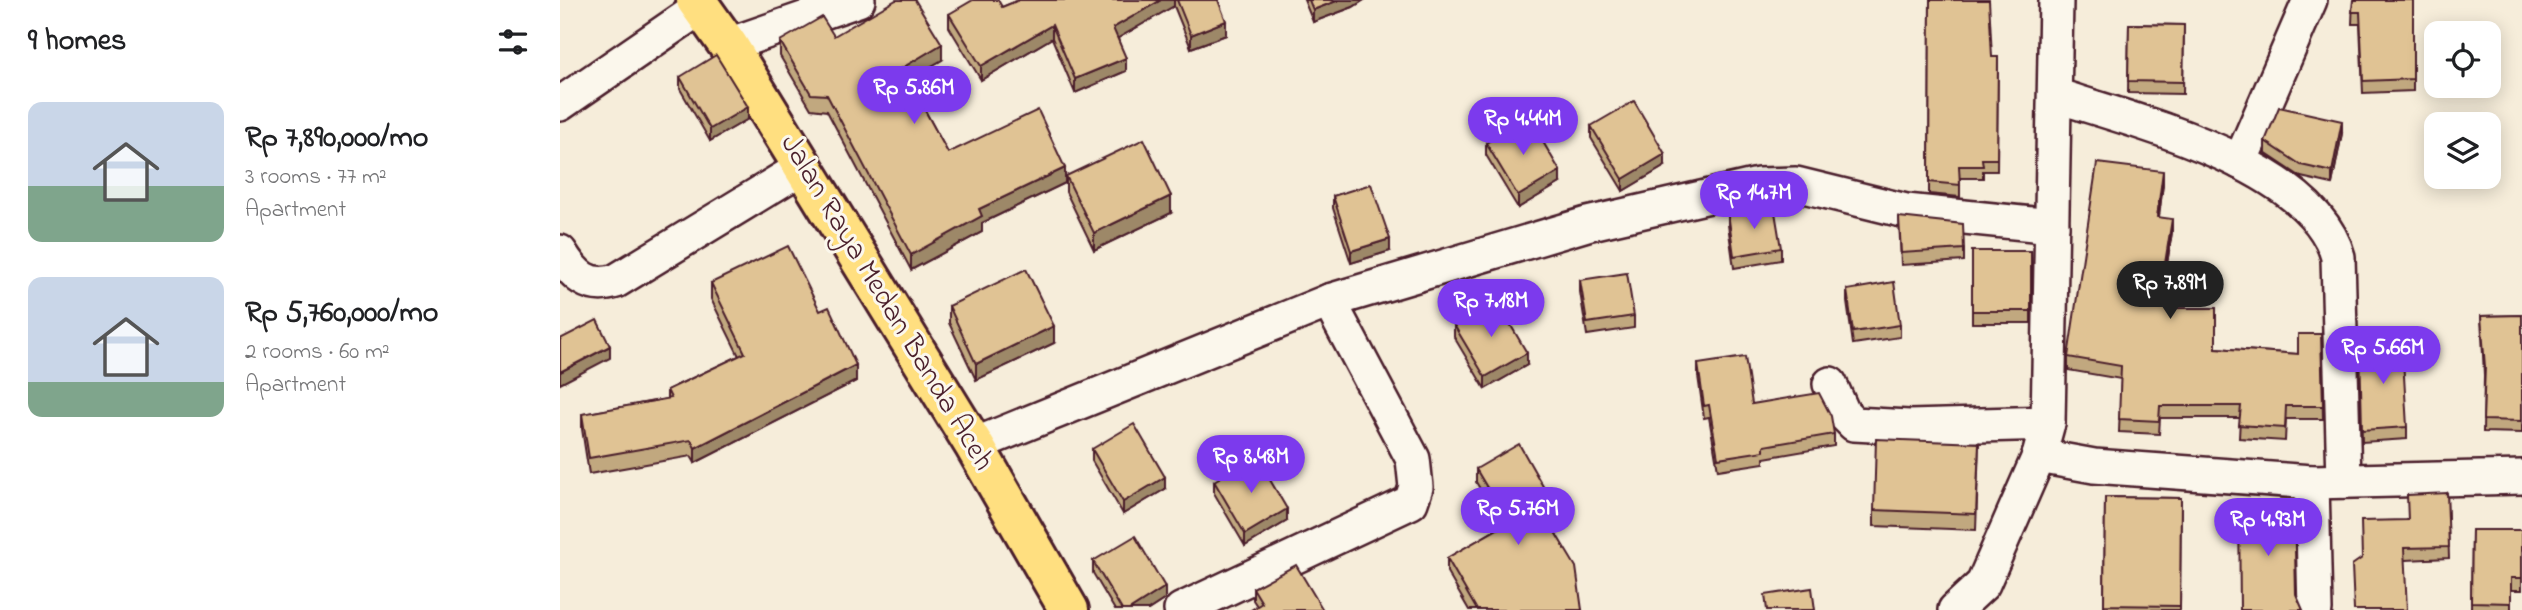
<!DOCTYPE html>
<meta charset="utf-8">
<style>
body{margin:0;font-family:"Indie Flower",sans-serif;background:#f2f2f2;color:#202124;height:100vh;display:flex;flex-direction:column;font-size:26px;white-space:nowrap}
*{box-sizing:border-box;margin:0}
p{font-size:23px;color:#757577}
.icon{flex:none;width:38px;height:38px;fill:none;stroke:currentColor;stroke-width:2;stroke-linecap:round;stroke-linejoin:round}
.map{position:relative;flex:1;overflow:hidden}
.sheet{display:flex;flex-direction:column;background:#fff;width:560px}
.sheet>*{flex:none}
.buttons{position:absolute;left:1864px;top:21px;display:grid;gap:14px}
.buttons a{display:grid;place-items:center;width:77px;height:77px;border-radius:14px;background:#fff;box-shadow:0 4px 18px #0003;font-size:35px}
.price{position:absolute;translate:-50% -60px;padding:0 16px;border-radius:24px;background:#7c3aed;color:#fff;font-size:23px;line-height:46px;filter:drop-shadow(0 2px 4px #0008)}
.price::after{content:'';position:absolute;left:50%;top:42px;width:21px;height:16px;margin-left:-10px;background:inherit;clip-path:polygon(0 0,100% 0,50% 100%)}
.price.current{background:#222;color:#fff}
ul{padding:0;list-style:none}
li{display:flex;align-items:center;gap:21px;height:175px;padding:0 28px}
li span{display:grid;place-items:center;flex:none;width:196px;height:140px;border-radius:14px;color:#555}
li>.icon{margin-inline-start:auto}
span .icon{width:84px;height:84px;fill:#fffc;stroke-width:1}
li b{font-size:30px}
h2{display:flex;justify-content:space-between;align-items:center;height:84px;padding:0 28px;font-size:30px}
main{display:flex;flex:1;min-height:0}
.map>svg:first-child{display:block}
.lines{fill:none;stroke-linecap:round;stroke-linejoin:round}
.street-casing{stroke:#4a1f2b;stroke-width:38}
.highway-casing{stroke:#4a1f2b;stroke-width:44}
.street{stroke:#fbf7ec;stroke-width:33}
.highway{stroke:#ffdf80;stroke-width:38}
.wall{fill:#c1a87f;stroke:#4a1f2b;stroke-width:2}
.shaded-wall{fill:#9d8868;stroke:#4a1f2b;stroke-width:2}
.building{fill:#e0c394;stroke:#4a1f2b;stroke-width:2}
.labels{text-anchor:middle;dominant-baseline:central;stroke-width:6;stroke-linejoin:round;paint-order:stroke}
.street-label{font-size:30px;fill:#4a1f2b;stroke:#fbf7ec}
</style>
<main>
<section class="sheet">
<h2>9 homes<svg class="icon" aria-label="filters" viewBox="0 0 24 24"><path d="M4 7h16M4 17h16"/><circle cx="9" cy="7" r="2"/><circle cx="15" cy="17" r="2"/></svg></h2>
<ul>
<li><span style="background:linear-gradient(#c9d6e8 60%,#7fa58c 0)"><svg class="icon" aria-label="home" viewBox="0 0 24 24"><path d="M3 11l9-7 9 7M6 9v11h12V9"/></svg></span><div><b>Rp 7,890,000/mo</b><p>3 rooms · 77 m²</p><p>Apartment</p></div></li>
<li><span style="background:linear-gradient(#c9d6e8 75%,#7fa58c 0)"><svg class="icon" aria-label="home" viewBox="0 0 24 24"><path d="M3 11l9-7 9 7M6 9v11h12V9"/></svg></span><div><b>Rp 5,760,000/mo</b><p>2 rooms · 60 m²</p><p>Apartment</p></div></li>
</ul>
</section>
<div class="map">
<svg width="1962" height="610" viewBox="0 0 1962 610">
<rect width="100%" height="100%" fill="#f6edda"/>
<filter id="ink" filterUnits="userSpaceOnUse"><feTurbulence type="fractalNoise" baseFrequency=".0143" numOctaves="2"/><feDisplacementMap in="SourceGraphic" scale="14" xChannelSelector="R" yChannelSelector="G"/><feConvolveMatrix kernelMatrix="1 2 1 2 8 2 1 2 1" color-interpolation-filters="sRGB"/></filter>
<g filter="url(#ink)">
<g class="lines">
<g class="street-casing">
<g id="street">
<polyline points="1496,0 1488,423 1479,456 1534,466 1752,482 1962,477"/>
<polyline points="168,45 298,0"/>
<path d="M1495 95C1576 122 1753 164 1778 257L1784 481"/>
<polyline points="0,104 141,7"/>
<polyline points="1680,162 1750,0"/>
<path d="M0 252C14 275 28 290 56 281L243 167"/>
<polyline points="1270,384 1283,413 1294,424 1349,427 1488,423"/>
<polyline points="414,445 769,301 1027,224 1198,185 1236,184 1346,211 1492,226"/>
<polyline points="1752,482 1755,610"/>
<polyline points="621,610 851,502 856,487 853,459 769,301"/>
<polyline points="1395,610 1423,584 1479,456"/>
</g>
</g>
<g class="highway-casing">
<polyline id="highway" points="136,0 168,45 414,445 509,610"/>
</g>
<use href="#street" class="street"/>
<use href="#highway" class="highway"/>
</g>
<g class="wall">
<polygon points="459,0 658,0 666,35 631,48 614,6 558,38 566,71 515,93 492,38 421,80 389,27 389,14 442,7"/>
<polygon points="744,0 804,0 793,7 753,22"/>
<polygon points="1370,0 1432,57 1438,57 1437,171 1423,171 1423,178 1400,178 1400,197 1369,194"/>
<polygon points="1793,0 1853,0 1853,91 1803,93 1800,24 1792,24"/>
<polygon points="1569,24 1624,25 1623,94 1568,93"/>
<polygon points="274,36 382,60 348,79 388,153 505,183 422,223 422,232 351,270 267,111 251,109 220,56 220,41"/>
<polygon points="120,77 188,119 150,141 120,89"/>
<polygon points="1031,126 1105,166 1063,191 1031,138"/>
<polygon points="1782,133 1772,184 1741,177 1705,153 1705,141"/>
<polygon points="926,143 1000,183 958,208 926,155"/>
<polygon points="506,176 611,213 534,250 506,192"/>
<polygon points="1603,184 1599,217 1612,232 1600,308 1656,348 1738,354 1761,334 1763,419 1726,419 1725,441 1679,438 1680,418 1600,418 1599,434 1559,432 1561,379 1508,370 1508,357"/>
<polygon points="773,196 830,251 791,263 773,208"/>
<polygon points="1168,213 1221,248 1221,260 1174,268 1168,225"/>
<polygon points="1339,217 1404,249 1404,261 1341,265"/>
<rect x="1412" y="251" width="59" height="72"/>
<polygon points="1020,280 1074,316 1074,328 1027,335 1020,292"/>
<polygon points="151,283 260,311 296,381 135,463 131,456 29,474 22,429 22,414 107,399 107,390 179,356 151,299"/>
<polygon points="1287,290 1340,325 1340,337 1293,344 1287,302"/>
<polygon points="389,306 494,343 416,380 389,323"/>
<polygon points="1962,315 1962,433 1923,432 1924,375 1921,316"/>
<polygon points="894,325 967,365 925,389 894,337"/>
<polygon points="1800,345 1847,427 1847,439 1802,442"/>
<polygon points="1138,364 1192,404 1274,434 1274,446 1204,458 1204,463 1158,470 1149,417 1144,418 1138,376"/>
<polygon points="1419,443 1416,530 1314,526 1314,510"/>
<polygon points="532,449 605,489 563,514 532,461"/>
<polygon points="916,469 989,510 984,514 1022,610 909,610 887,572 887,558 942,526 916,482"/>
<polygon points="654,481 727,521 685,546 654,493"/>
<polygon points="1887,493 1889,558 1845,560 1802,558 1847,520"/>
<polygon points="1545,497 1621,498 1620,610 1544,610"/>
<polygon points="1912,530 1962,530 1962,590 1951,590 1951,610 1911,610"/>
<polygon points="533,561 605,599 588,610 555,610 533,573"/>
<polygon points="693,588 763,610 697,606 693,600"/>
</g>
<g class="shaded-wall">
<polygon points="601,0 614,0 614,6 553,41 553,28"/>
<polygon points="779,0 804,0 793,7 753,22 753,10"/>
<polygon points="666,21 666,35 631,48 631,35"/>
<polygon points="492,25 492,38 421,80 421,66"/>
<polygon points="382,44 382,60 342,83 342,68"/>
<polygon points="566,58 566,71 515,93 515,79"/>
<polygon points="188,107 188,119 150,141 150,129"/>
<polygon points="1782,121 1782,133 1772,184 1772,172"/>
<polygon points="1105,154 1105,166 1063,191 1063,179"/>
<polygon points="505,168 505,183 422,223 422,232 351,270 351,255 419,209"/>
<polygon points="1000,171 1000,183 958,208 958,196"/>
<polygon points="1603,171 1603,184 1597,230 1597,217"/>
<polygon points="611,196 611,213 534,250 534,233"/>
<polygon points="1612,219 1612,232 1598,321 1598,308"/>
<polygon points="830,239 830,251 791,263 791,251"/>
<polygon points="494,326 494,343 416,380 416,364"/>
<polygon points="50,346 50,358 0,384 0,372"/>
<polygon points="967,353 967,365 925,389 925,377"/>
<polygon points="296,365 296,381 135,463 135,448"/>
<polygon points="605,477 605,489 563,514 563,502"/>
<polygon points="989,497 989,510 978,517 978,504"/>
<polygon points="727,509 727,521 685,546 685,534"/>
<polygon points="605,587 605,599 588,610 569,610"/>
</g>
<g class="building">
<polygon points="336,0 355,0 382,44 342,68 388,153 478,110 505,168 419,209 422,216 351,255 267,95 251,94 220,41 262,17 274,36"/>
<polygon points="413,0 438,0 442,7 459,0 601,0 553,28 566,58 515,79 492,25 421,66 389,14"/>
<polygon points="617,0 658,0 666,21 631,35"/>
<polygon points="749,0 779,0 753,10"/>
<polygon points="1370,0 1429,0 1432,57 1438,57 1437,159 1422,159 1423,166 1399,166 1400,185 1369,182"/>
<polygon points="1793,0 1853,0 1853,79 1803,81 1800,12 1792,12"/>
<polygon points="1569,24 1624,25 1623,82 1568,81"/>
<polygon points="156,55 188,107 150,129 120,77"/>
<polygon points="1074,101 1105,154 1063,179 1031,126"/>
<polygon points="1719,107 1782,121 1772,172 1741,165 1705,141"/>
<polygon points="969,118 1000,171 958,196 926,143"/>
<polygon points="584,139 611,196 534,233 506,176"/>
<polygon points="1537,163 1603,171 1597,217 1612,219 1598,308 1656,308 1656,348 1738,354 1738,334 1761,334 1763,406 1726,406 1725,428 1679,425 1681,406 1600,406 1599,421 1559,419 1561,366 1508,357"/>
<polygon points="811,184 830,239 791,251 773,196"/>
<polygon points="1214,206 1221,248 1174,256 1168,213"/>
<polygon points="1339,217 1403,224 1404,249 1341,253"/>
<polygon points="228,246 260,311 269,307 296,365 135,448 131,440 29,458 22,414 111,398 107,390 185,353 151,283"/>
<rect x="1412" y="251" width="59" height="60"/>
<polygon points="466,269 494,326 416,364 389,306"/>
<polygon points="1067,273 1074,316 1027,323 1020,280"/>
<polygon points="1334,282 1340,325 1293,332 1287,290"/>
<polygon points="936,300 967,353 925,377 894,325"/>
<polygon points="1962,315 1962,421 1923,420 1925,367 1921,316"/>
<polygon points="37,320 50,346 0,372 0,339"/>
<polygon points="1842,342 1847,427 1802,430 1800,345"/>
<polygon points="1185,357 1192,404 1259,393 1271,416 1274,434 1204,446 1204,451 1158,458 1149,405 1144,406 1138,364"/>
<polygon points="574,424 605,477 563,502 532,449"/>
<polygon points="1316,439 1419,443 1416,514 1314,510"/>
<polygon points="959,444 989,497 978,504 1016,567 1022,610 917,610 887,558 948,523 916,469"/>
<polygon points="696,456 727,509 685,534 654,481"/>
<polygon points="1887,493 1889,547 1844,548 1847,610 1794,610 1792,565 1802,558 1801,521 1848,520 1847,495"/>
<polygon points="1545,497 1621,498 1620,606 1544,605"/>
<polygon points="1734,505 1736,594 1743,610 1680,610 1679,506"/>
<polygon points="1912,530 1962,530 1962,578 1951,578 1951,603 1911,602"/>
<polygon points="575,536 605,587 569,610 562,610 533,561"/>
<polygon points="736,565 763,610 691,610 702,603 693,588"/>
<polygon points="1252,588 1255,610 1207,610 1205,595"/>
</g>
</g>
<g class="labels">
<g class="street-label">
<text transform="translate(326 303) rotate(59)">Jalan Raya Medan Banda Aceh</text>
</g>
</g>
</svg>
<div class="buttons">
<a><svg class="icon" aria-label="locate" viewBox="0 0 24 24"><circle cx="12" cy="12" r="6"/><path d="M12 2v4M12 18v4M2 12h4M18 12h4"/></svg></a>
<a><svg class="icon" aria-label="layers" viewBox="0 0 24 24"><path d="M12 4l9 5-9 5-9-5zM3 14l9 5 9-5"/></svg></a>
</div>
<b class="price" style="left:354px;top:126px">Rp 5.86M</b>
<b class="price" style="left:963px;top:157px">Rp 4.44M</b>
<b class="price" style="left:1194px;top:231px">Rp 14.7M</b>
<b class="price current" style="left:1610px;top:321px">Rp 7.89M</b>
<b class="price" style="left:931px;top:339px">Rp 7.18M</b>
<b class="price" style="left:1823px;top:386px">Rp 5.66M</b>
<b class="price" style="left:691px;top:495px">Rp 8.48M</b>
<b class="price" style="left:958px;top:547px">Rp 5.76M</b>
<b class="price" style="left:1708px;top:558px">Rp 4.93M</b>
</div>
</main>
